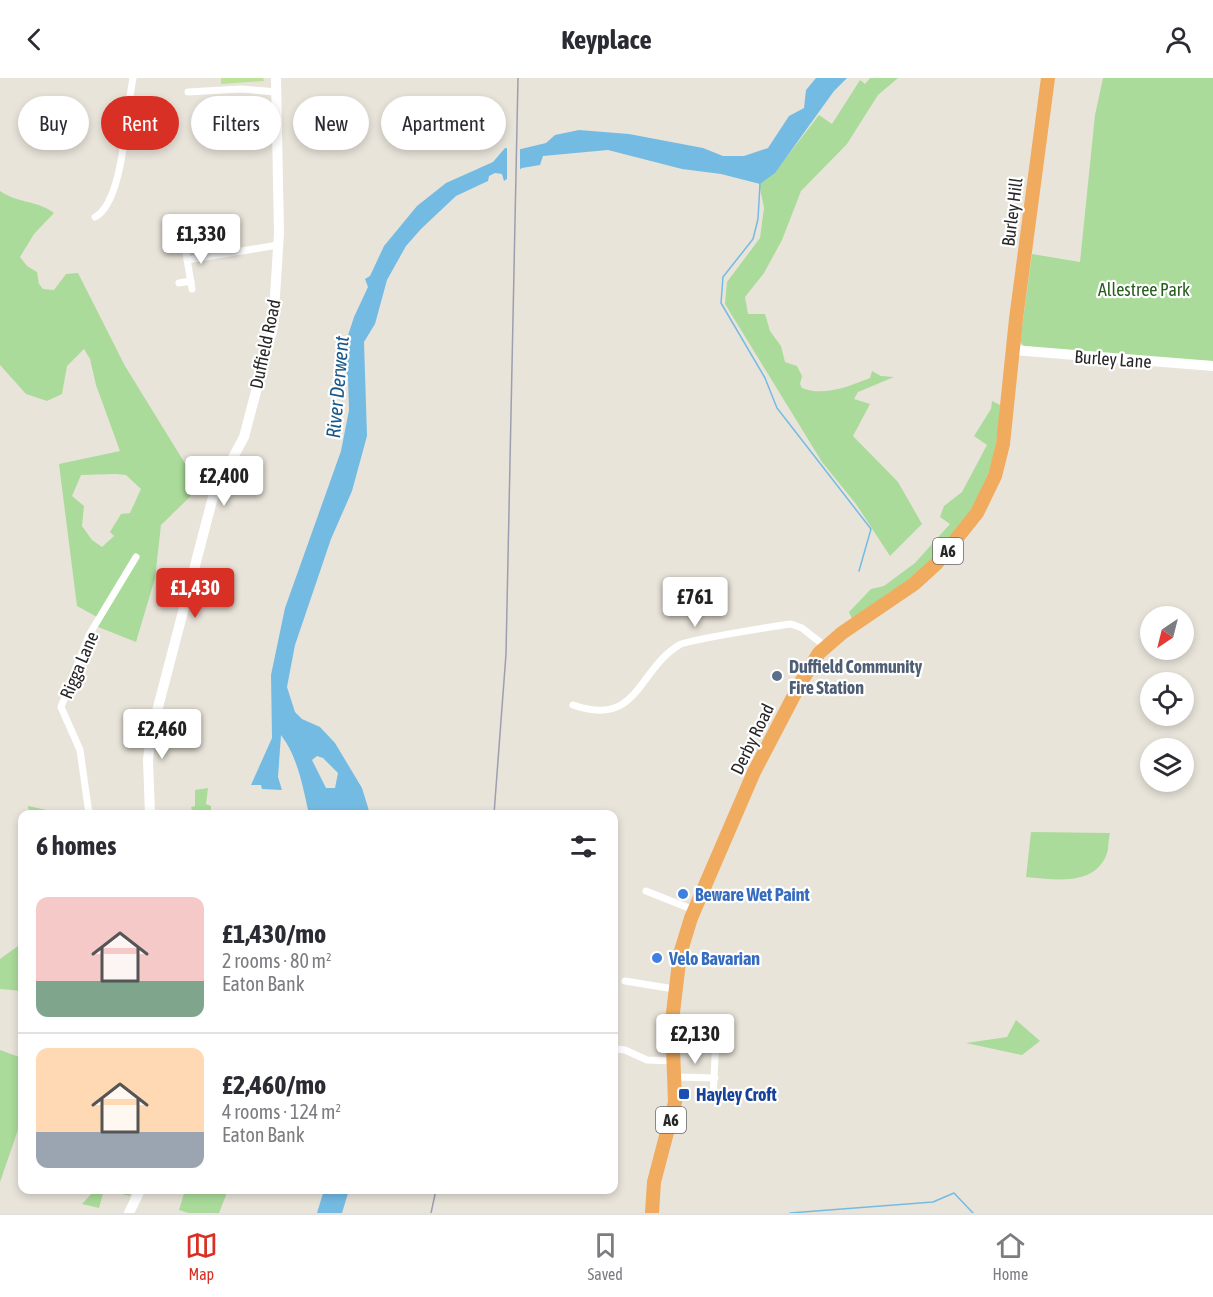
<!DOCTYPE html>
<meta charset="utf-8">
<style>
body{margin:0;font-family:"Asap Condensed",sans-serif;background:#f7f7f7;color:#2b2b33;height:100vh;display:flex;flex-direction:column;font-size:22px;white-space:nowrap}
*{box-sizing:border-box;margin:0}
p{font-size:20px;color:#7c7c81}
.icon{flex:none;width:33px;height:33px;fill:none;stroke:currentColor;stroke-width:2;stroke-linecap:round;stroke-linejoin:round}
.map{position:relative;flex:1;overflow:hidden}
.drawer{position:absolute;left:18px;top:732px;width:600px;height:384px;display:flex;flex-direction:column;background:#fff;border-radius:12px;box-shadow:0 3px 9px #0003}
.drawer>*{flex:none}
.hud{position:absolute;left:18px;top:18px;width:600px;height:54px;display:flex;gap:12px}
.needle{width:39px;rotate:215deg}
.controls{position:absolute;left:1140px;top:528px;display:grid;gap:12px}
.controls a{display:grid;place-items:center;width:54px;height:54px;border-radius:50%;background:#fff;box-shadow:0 3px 9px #0003;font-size:30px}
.price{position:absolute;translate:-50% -51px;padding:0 14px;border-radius:6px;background:#fff;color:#222;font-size:20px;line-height:39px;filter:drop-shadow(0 2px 3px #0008)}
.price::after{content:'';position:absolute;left:50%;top:36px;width:18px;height:14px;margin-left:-9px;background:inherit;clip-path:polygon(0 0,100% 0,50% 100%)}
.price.active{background:#d93025;color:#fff}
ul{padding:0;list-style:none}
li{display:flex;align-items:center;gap:18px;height:150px;padding:0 18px}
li+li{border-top:2px solid #e1e1e2}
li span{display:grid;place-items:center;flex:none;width:168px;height:120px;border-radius:12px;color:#555}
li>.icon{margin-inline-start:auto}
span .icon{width:72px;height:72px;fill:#fffc;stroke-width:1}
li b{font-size:26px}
h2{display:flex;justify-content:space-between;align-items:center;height:72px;padding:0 18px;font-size:26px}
.chip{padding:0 21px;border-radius:27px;background:#fff;box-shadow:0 3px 9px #0003;font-size:21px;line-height:54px}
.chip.active{background:#d93025;color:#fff}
header{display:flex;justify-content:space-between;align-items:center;height:78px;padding:0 18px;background:#fff;font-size:27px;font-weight:700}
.menu{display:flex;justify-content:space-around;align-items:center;height:84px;border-top:2px solid #e1e1e2;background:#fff;font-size:16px;color:#7c7c81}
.menu a{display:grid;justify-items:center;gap:3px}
.menu .active{color:#d93025}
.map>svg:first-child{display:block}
.green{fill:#aadb9a;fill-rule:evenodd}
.pitch{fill:#bbe297}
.water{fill:#74bbe3;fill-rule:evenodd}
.pier{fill:#e9e4da}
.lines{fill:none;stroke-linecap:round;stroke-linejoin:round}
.stream{stroke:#74bbe3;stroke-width:1.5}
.street{stroke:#fff;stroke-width:7}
.secondary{stroke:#fff;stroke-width:10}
.highway{stroke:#f0ab5e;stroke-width:14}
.rail{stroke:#9d9eb0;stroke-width:1.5}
.service-dot{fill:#5c6f8a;stroke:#fff;stroke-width:2}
.shop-dot{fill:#3f7fe0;stroke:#fff;stroke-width:2}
.transit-dot{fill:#1a4fb4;stroke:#fff;stroke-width:2}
.labels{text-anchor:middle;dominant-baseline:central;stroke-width:4.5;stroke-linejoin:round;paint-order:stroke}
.shield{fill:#fff;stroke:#686868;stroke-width:1.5}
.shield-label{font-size:16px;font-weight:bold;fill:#272727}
.street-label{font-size:18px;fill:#272727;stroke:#fff}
.park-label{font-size:18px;fill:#265d1f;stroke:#fff}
.service-label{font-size:18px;font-weight:bold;fill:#4e5e75;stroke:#fff;text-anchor:start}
.shop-label{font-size:18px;font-weight:bold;fill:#366cbe;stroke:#fff;text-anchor:start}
.transit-label{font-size:18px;font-weight:bold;fill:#164399;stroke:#fff;text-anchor:start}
.water-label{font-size:20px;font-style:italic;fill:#18588b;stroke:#fff}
</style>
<header><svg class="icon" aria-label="back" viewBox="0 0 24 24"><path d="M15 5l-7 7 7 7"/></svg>Keyplace<svg class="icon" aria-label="person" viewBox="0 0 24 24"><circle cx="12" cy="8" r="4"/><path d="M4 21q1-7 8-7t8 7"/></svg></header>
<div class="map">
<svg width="1213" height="1135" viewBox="0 0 1213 1135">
<rect width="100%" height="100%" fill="#e9e4da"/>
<g class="green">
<path d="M870 0H898L878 17 847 66 801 113 782 162 764 195 745 219 748 236H765L770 253 781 268 785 284 797 288 802 298 800 306 802 310C823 319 850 308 870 300L872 293 881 298 894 299 858 314 854 321 870 326 853 358 898 404 922 446 890 478 856 426 822 384 725 226 727 204 760 160 764 130 758 100 775 94 819 37 832 46 860 2 865 6Z"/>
<polygon points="1103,0 1213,0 1213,283 1122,279 1024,268 1020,264 1032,176 1080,184 1095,37"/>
<path d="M0 113C16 125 37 122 54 135L34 156 20 179 27 188 37 194 39 206 43 211 54 212 66 196 78 195 125 288 189 392 194 397 222 391 216 402 200 409 161 447 155 500 136 564 93 547 97 539 77 528 59 386 120 373 96 307 90 281 84 271 67 288 62 316 47 323 26 316 0 287ZM116 396 126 397 141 411 130 435 121 436 110 454 114 458 102 469 92 462 82 448 84 428 72 418 81 397Z"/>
<path d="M992 323 1000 327C998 395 971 454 917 497 897 513 873 527 852 541L849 534 871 511 884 508 915 485 950 446 940 439 944 428 962 414 987 367 974 358 991 331Z"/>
<polygon points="208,710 206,726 211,728 211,736 193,736 191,729 195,728 195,712"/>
<polygon points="28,728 66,736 29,736"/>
<path d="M1031 754 1110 755C1108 762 1109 772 1106 778 1092 809 1053 801 1026 799Z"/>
<polygon points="22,856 22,913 0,911 0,881 18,868"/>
<polygon points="1016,942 1040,963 1022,977 966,965 1007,959"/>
<polygon points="0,972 22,980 22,1040 0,1104"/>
<polygon points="95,1112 131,1112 130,1118 104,1112 99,1130 82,1126"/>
<polygon points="185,1112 228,1112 219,1135 188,1135 179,1132"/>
</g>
<polygon class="pitch" points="221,0 263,0 264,3 221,6"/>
<g class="water">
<path d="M816 0H847L834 13 775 95 760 106 721 96 682 91 608 72 543 78 540 87 522 90 504 103 502 96 495 95 489 98 488 103 456 118 421 151 406 168 387 202 375 246 364 264 367 358 352 413 331 461 295 567 287 609 295 634 302 641 320 649 335 665 362 710 370 736H309C303 710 298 679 281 657L278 699 282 712 262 711 261 707H251L272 660 271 597 285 530 341 373 349 332 348 299 341 279 354 239 368 209 365 201 370 198 384 168 417 128 446 105 493 84 505 70 521 71 546 65 555 57 579 52 629 56 703 70 723 78H744L768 70 789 38 804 30 806 12ZM317 678 323 680 338 695 335 710H326L312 682Z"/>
<polygon points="324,1112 349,1112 342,1135 317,1135"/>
</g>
<polygon class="pier" points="507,67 520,68 520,95 507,105"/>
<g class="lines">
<g class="stream">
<polyline points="760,106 758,141 753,161 723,199 721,225 765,300 777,330 871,451 859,493"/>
<polyline points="790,1135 933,1124 954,1115 973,1135"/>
</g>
<g class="street">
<polyline points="188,14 241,11 276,14"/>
<path d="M95 139C124 124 126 33 133 0"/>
<polyline points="185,169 192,211"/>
<polyline points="187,182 278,167"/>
<polyline points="179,205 191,203"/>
<path d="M573 627C638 650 637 593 679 567 687 562 776 548 791 546L802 550 826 569"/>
<polyline points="89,736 80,672 61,629 89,557 136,479"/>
<polyline points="646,813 694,832"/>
<polyline points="625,903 674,911"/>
<polyline points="615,971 625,972 647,982 674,983"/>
<polyline points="676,999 715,1000"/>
<polyline points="713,1019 716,959 730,960"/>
</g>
<g class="secondary">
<polyline points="1013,272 1213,288"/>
<polyline points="150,736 148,682 151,656 214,415 244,359 273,249 279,155 276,0"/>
<polyline points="129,1135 140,1112"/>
</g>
<polyline class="highway" points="652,1135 654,1104 675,1024 672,943 680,876 691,840 754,694 801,604 819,575 842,555 914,506 937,485 977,435 995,398 1003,366 1016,241 1048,0"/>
<g class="rail">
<polyline points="494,736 506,576 518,0"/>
<polyline points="431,1135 436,1112"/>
</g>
</g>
<circle class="service-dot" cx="777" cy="598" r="6"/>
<g class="shop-dot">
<circle cx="683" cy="816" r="6"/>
<circle cx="657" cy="880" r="6"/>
</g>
<rect class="transit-dot" x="678" y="1010" width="12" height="12" rx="3"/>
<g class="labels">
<g class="shield">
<rect x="933" y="460" width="30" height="26" rx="4.5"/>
<rect x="656" y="1029" width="30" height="26" rx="4.5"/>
</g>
<g class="shield-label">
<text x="948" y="473">A6</text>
<text x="671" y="1042">A6</text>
</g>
<g class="street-label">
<text transform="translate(1012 134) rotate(-83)">Burley Hill</text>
<text transform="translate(265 266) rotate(-78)">Duffield Road</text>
<text transform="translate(1113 281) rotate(4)">Burley Lane</text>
<text transform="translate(79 587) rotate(-67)">Rigga Lane</text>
<text transform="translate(752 661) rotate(-64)">Derby Road</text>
</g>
<g class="park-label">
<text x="1144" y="211">Allestree Park</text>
</g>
<g class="service-label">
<text x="789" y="588">Duffield Community<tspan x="789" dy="21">Fire Station</tspan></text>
</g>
<g class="shop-label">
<text x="695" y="816">Beware Wet Paint</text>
<text x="669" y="880">Velo Bavarian</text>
</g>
<g class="transit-label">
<text x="696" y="1016">Hayley Croft</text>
</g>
<g class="water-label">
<text transform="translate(337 309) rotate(-85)">River Derwent</text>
</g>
</g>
</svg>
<div class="controls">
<a><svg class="needle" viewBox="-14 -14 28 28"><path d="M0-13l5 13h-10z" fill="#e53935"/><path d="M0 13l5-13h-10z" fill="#7c7c81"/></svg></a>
<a><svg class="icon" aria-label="locate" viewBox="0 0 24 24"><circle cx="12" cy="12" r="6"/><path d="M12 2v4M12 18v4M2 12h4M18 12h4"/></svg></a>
<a><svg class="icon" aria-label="layers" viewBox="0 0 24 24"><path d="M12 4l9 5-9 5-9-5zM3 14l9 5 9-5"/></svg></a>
</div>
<b class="price" style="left:201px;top:187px">£1,330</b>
<b class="price" style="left:224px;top:429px">£2,400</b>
<b class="price active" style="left:195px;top:541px">£1,430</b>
<b class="price" style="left:695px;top:550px">£761</b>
<b class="price" style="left:162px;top:682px">£2,460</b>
<b class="price" style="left:695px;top:987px">£2,130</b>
<div class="hud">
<a class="chip">Buy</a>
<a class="chip active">Rent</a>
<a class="chip">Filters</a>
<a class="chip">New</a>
<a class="chip">Apartment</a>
</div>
<section class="drawer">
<h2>6 homes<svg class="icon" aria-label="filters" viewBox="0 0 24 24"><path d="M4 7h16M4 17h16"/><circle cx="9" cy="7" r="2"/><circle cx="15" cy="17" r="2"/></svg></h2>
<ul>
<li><span style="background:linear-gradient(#f6c9c9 70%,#7fa58c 0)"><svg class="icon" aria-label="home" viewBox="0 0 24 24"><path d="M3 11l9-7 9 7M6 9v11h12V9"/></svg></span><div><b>£1,430/mo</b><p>2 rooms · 80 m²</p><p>Eaton Bank</p></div></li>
<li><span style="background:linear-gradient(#ffd9b3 70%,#9aa5b1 0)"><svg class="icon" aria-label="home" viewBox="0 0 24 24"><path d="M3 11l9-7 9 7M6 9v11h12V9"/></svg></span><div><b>£2,460/mo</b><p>4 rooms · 124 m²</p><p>Eaton Bank</p></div></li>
</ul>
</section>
</div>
<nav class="menu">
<a class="active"><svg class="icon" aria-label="map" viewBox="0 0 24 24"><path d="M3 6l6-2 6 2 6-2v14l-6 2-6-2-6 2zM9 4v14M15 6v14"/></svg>Map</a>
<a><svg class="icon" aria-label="saved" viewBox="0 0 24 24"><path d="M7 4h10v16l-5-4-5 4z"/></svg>Saved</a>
<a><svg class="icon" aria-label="home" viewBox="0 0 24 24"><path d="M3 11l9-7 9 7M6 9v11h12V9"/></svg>Home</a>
</nav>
